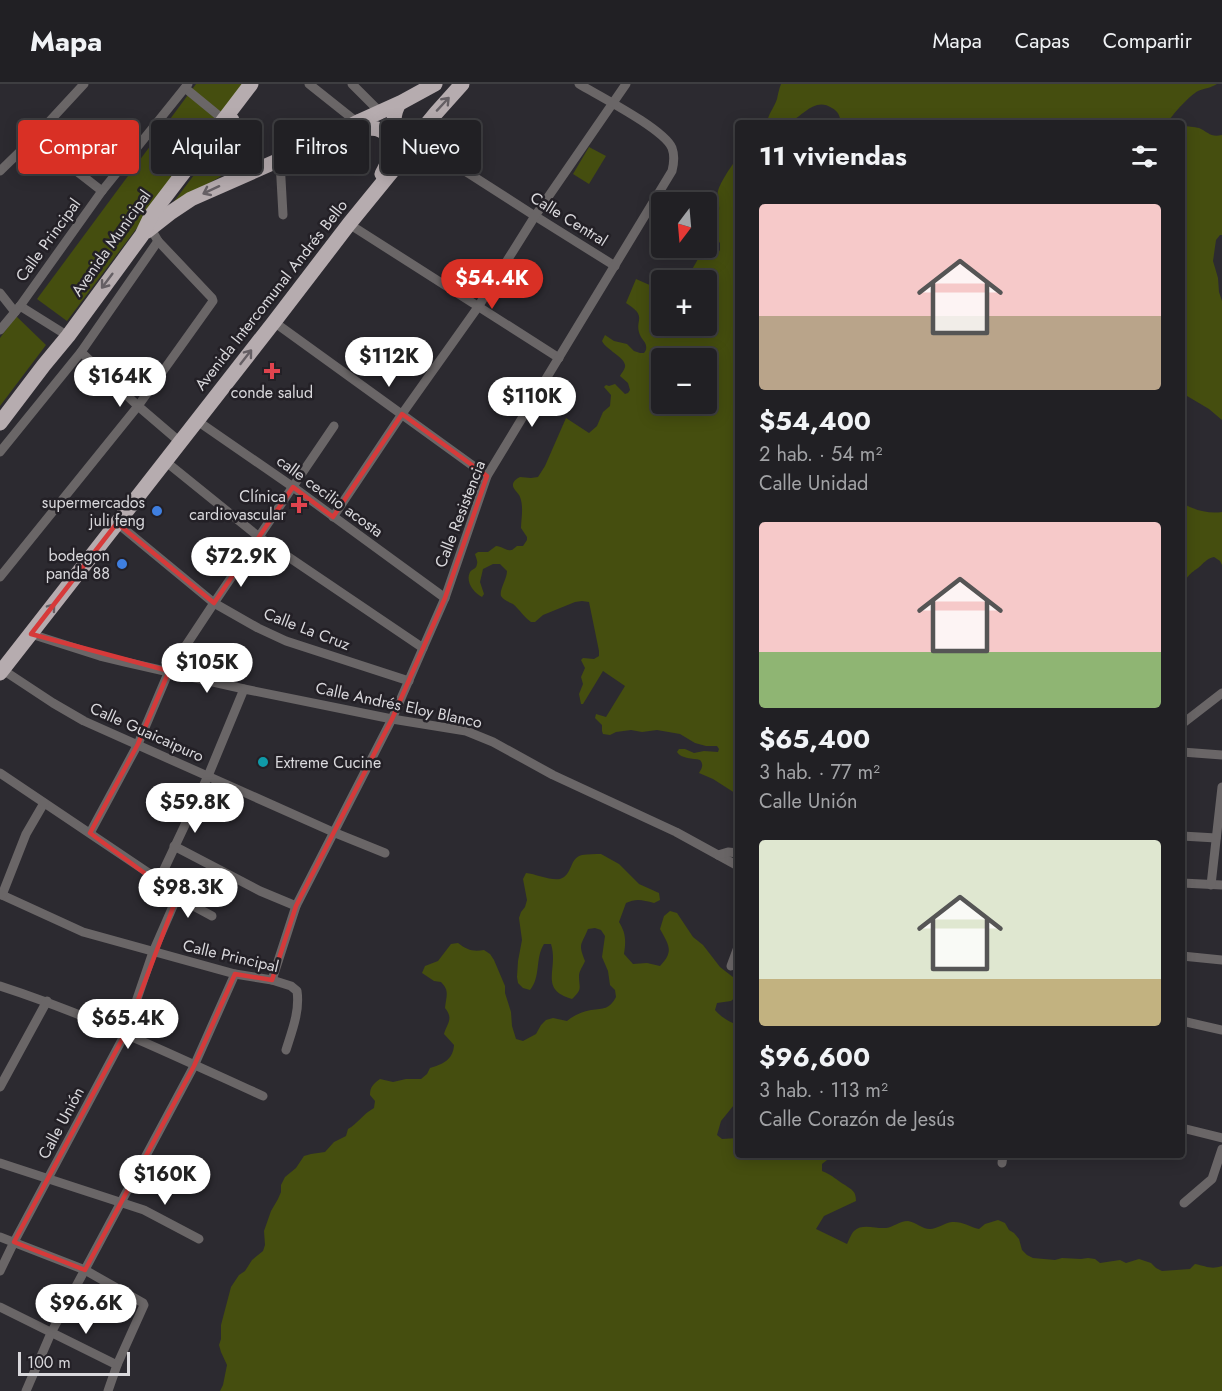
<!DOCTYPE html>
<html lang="es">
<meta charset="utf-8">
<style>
body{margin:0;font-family:Jost,sans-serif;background:#29282c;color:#f1f3f6;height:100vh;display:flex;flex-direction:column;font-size:22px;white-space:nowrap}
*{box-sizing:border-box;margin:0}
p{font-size:20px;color:#a2a3a6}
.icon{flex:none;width:33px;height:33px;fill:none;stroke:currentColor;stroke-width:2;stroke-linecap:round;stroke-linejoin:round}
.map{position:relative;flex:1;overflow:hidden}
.details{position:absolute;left:735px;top:36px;width:450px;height:1038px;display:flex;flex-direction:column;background:#212024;border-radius:6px;box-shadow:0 3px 15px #0003,0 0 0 2px #3e3e41}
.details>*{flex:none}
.banner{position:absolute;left:18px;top:36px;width:570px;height:54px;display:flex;gap:12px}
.needle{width:39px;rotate:196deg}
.tools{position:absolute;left:651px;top:108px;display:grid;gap:12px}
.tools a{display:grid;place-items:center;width:66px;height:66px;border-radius:6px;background:#212024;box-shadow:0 3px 15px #0003,0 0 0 2px #3e3e41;font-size:30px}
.scale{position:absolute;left:18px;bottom:15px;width:112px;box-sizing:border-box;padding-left:6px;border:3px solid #d9d8dc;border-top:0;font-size:16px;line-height:21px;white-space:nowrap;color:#d9d8dc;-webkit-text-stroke:4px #232026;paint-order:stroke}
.price{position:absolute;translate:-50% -51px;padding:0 14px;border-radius:21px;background:#fff;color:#222;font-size:20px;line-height:39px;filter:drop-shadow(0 2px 3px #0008)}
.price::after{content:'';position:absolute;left:50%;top:36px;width:18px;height:14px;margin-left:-9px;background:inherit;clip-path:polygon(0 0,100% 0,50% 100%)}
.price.active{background:#d93025;color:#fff}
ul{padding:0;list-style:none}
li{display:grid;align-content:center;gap:12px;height:318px;padding:0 24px}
li span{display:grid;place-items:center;height:186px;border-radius:6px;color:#555}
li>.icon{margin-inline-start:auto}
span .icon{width:108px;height:108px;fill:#fffc;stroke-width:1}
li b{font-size:26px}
h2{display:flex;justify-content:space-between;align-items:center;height:72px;padding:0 24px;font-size:26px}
.tag{padding:0 21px;border-radius:6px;background:#212024;box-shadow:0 3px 15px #0003,0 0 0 2px #3e3e41;font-size:21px;line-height:54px}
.tag.active{background:#d93025;color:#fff}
header{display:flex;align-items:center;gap:36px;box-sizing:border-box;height:84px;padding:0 30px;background:#212024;border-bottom:2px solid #3e3e41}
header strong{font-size:28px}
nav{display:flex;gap:33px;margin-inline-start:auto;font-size:21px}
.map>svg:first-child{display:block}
.green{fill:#454e0f;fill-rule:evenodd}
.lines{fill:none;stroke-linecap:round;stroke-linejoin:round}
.minor{stroke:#6a6667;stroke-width:9}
.trunk{stroke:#b6acaf;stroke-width:15}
.oneway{stroke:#655f64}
.marked{fill:none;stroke:#d63a3a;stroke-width:4.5;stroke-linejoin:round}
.health-dot{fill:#e0444e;stroke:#232026;stroke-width:2}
.shop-dot{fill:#3f7fe0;stroke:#232026;stroke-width:2}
.culture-dot{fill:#0f9aa8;stroke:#232026;stroke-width:2}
.labels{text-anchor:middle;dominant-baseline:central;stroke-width:5;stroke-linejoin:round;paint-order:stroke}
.street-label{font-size:16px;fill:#d9d8dc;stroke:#232026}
.poi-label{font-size:16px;fill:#d9d8dc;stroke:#232026;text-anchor:end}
</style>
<header>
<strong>Mapa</strong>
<nav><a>Mapa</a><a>Capas</a><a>Compartir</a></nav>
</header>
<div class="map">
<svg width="1222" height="1307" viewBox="0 0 1222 1307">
<rect width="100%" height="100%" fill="#2c2a30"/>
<g class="green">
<polygon points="196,0 245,0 67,237 37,215"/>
<path d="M781 0H1217C1211 4 1205 4 1198 7 1189 12 1173 30 1167 39H841C840 32 838 27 832 24 815 13 804 31 790 38 785 41 774 39 767 39 768 30 774 24 777 15 778 10 779 5 781 0Z"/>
<path d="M1183 42C1188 42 1194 43 1199 44 1208 48 1211 54 1222 51V151H1220L1216 156 1213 177 1218 194 1219 208 1222 217V336L1209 325 1182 309V43Z"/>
<polygon points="589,63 606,72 589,100 573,90"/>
<polygon points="213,66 234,85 172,120"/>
<path d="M738 74V711L713 695 699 689C702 684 704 681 700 676 693 674 681 675 677 668L679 665H685L694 669 704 667 718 668 719 665 717 662H706L695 659 680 650 657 646 642 648 631 646 616 648 610 651 603 650 602 647V641L595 634 596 630 606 633 625 602 603 587 583 620H581L579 610 583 600 581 593 585 584 581 576 583 574 594 575 599 572V567L589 518 582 517 575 518 543 531 535 538H531C524 533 520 526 513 520 509 518 503 516 501 512 499 506 507 495 507 487L500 480H493L483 485 480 498 484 510 482 513C474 509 465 498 470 488 473 484 476 486 477 480 478 477 476 474 475 470L478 468H488L496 462C502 462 505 467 512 466L517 462H523L527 456V453L521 444C521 435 524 423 520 413 519 409 512 405 513 400 514 396 518 394 520 393L531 394 538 393 545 382 566 334 589 349 597 342 603 328 610 322 611 311 604 303 606 301 609 302 615 300 625 310 628 309 630 306 628 299 620 292C621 289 624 287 625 283 627 274 606 266 602 257L605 251 614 257 627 260 634 267 640 269H644L646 266C647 259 644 258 641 253 632 236 650 234 626 219L636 195 661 206 662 242H706V196H686L698 175 703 171H716L720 166V159L710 148C711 140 717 135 719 126 720 120 716 113 718 107 720 99 732 80 738 74ZM662 274H706V320H662Z"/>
<polygon points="16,232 46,261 0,322 0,254"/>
<path d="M1182 419C1194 426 1208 430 1222 428V481L1220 477 1214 473C1206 475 1204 479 1198 484 1188 491 1188 492 1182 502Z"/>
<path d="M601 770 619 780 639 800 659 809 660 816 654 819C643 816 636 814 626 819L619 838C626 849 626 857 624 870L633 880 647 879 660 882C675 867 668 860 660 845L664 832 670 827 677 829 693 853 703 861 720 883 738 897V911L731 917 717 919 715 926C721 933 729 938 738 941V1016L721 1037 717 1051 722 1055 738 1054V1071H842L827 1076 822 1080V1087C834 1092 835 1095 845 1101 852 1106 856 1107 856 1117L824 1132 816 1145 847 1160C849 1156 851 1150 854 1147 862 1139 876 1145 886 1144 894 1143 899 1137 908 1137 916 1138 922 1145 930 1145 937 1145 944 1139 952 1138 962 1137 970 1143 979 1145L985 1140 998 1136 1005 1139 1009 1146 1014 1149 1019 1155 1022 1166 1027 1171 1033 1174 1055 1176 1062 1174 1081 1175 1088 1174 1095 1175 1100 1179 1120 1176 1126 1179 1139 1175 1151 1179 1156 1184 1162 1187 1190 1185 1195 1180C1206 1182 1211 1186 1222 1182V1307H220L223 1301 227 1281 221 1268 219 1261 221 1255V1241L231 1203 239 1191 245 1187 252 1176 263 1167 265 1161 264 1147 271 1127 278 1115 281 1108V1101L285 1093 296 1084 304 1072 311 1070 325 1068 334 1058 346 1052 348 1045C357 1040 363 1030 374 1024L375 1017 370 1011C370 1003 373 1000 380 995L393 998 406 995H421L427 990 430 984C443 980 453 976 454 961L444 950C447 939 454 935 445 924 446 912 450 907 441 898L434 897 422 889 425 882 438 877 451 860 458 859C467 866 473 868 484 866L490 870 494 876 505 902V909L511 928 512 942 516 955 523 957 536 950 541 941 546 936 553 934 567 937C574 931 582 928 591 926 604 924 609 926 616 913L615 906 610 901 608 887 602 873 605 852 601 846 595 844 588 845C581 862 578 859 585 877 583 882 579 887 579 892 579 904 583 905 572 915 538 905 559 886 551 860H544C535 874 541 893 530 906L523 904 518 899 517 893 518 877 522 856 519 834 521 828 525 823 527 816 523 795 526 789C536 790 551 797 560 795 573 791 569 774 582 771 588 770 595 770 601 770Z"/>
</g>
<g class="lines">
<g class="minor">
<polyline points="309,0 358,39"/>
<polyline points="352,0 380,28"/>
<polyline points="185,4 224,36"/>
<polyline points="34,54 102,107"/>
<polyline points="415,55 535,132 615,182"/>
<polyline points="280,77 283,131"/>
<polyline points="0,87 34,54 84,0"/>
<polyline points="349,140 559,274"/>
<polyline points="0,209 15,228"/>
<polyline points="20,222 68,252"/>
<polyline points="274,238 487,392"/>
<polyline points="0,246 20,222 102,107 188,0"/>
<polyline points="81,268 138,322 180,358"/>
<polyline points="196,336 293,403 445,514"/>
<polyline points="0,368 81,268 158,157"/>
<polyline points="165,377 259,453 423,564"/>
<polyline points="333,433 402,330 478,223 535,132 626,0"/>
<polyline points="117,439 214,519 258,544 286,557 409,597"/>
<polyline points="0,493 138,322 213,217 212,214 158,157 151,145"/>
<polyline points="31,550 100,572 125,578 244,605 392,635 466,647 493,658 553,691 676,748 738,782"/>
<polyline points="3,586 53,619 84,637 333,748 385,769"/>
<polyline points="1182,640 1222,609"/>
<polyline points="1182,668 1222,671"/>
<polyline points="0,689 159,796 177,813 153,868 125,950 14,1158 0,1187"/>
<polyline points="90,749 138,660 169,587 214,519 334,342"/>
<polyline points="1182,752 1216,754"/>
<polyline points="174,762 260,807 296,822"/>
<polyline points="718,771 728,768 738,769"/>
<polyline points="159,796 208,692 244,605"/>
<polyline points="1182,799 1222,801"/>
<polyline points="1211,801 1222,703"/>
<path d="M0 810 83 848 235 890 272 896 291 902 297 907C300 927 292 947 286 966"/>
<polyline points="2,811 26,750 44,719"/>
<polyline points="177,813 212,832"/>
<polyline points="1182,872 1222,876"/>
<polyline points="731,882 738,863"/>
<path d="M272 896 296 822 392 635 423 564 445 514 487 392 672 87C674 79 675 72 672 64 664 45 599 12 579 0"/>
<path d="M0 902C90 931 177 973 263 1012"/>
<polyline points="1182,937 1222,946"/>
<polyline points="0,1003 47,917"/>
<polyline points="1182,1044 1222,1054"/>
<polyline points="0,1079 144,1126 199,1155"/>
<polyline points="1002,1079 1003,1071"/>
<polyline points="1184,1119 1212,1095 1222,1065"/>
<polyline points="0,1153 85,1186 143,1219 144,1221 117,1281"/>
<polyline points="0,1223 117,1281 108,1307"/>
<polyline points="26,1307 51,1249 194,982 235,890"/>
</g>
<g class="trunk">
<path d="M398 21C388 42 399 49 419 50"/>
<path d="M232 36C227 43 223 50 223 59 224 75 241 88 257 84"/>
<path d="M352 49C365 44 379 40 389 53 391 55 392 58 392 62 393 71 386 82 382 90"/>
<polyline points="147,147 170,129 191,115 320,58 360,37 402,18 435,0"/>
<polyline points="0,339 44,281 68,252 142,151 152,130 251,0"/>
<polyline points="0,589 274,238 349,140 402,75 422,46 436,29 462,0"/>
</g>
</g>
<defs><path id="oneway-shaft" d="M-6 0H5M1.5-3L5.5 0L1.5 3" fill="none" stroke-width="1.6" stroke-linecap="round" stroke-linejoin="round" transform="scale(1.5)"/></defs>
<g class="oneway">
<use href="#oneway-shaft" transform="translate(443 20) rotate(-47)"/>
<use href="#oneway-shaft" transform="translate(211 106) rotate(155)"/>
<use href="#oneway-shaft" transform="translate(107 197) rotate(127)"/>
<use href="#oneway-shaft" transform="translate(246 273) rotate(-52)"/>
<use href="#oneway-shaft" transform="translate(49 527) rotate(-52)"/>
</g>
<path class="marked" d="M402 330 487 392 445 514 392 635 296 822 272 896 235 890 194 982 85 1186 14 1158 125 950 177 813 90 749 138 660 169 587 31 550 117 439 214 519 293 403 333 433Z"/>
<g class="health-dot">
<path d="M269 278h6v6h6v6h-6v6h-6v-6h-6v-6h6z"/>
<path d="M296 412h6v6h6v6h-6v6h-6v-6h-6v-6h6z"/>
</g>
<g class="shop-dot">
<circle cx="157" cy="427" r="6"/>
<circle cx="122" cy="480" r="6"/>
</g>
<circle class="culture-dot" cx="263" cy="678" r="6"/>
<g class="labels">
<g class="street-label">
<text transform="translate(569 135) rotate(32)">Calle Central</text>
<text transform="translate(48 156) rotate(-54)">Calle Principal</text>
<text transform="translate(111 159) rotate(-55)">Avenida Municipal</text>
<text transform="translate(271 211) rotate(-52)">Avenida Intercomunal Andrés Bello</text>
<text transform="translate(330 412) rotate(36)">calle cecilio acosta</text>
<text transform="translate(460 430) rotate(-69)">Calle Resistencia</text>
<text transform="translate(307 545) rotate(21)">Calle La Cruz</text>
<text transform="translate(399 621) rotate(12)">Calle Andrés Eloy Blanco</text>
<text transform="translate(147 648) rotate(24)">Calle Guaicaipuro</text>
<text transform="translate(231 872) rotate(13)">Calle Principal</text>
<text transform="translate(61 1039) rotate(-62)">Calle Unión</text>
</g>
<g class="poi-label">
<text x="272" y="308" text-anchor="middle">conde salud</text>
<text x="286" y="412">Clínica<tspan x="286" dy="18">cardiovascular</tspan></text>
<text x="145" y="418">supermercados<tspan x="145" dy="18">juli feng</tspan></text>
<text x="110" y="471">bodegon<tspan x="110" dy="18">panda 88</tspan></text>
<text x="275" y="678" text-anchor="start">Extreme Cucine</text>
</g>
</g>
</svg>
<div class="tools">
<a><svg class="needle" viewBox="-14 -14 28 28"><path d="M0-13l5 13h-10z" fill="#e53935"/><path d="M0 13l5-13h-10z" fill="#a2a3a6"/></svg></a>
<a>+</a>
<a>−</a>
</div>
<div class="scale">100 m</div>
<b class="price active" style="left:492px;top:226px">$54.4K</b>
<b class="price" style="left:389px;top:304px">$112K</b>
<b class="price" style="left:120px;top:324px">$164K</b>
<b class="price" style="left:532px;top:344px">$110K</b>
<b class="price" style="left:241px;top:504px">$72.9K</b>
<b class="price" style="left:207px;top:610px">$105K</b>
<b class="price" style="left:195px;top:750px">$59.8K</b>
<b class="price" style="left:188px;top:835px">$98.3K</b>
<b class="price" style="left:128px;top:966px">$65.4K</b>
<b class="price" style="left:165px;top:1122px">$160K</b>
<b class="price" style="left:86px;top:1251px">$96.6K</b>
<div class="banner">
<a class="tag active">Comprar</a>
<a class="tag">Alquilar</a>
<a class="tag">Filtros</a>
<a class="tag">Nuevo</a>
</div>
<section class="details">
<h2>11 viviendas<svg class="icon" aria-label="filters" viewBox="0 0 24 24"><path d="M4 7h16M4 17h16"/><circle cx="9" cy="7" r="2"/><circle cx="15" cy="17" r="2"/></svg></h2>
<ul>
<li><span style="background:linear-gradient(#f6c9c9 60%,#b9a48a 0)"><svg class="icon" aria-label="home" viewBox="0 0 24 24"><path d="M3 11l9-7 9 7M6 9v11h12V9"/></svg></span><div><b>$54,400</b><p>2 hab. · 54 m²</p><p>Calle Unidad</p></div></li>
<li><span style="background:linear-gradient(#f6c9c9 70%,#8fb573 0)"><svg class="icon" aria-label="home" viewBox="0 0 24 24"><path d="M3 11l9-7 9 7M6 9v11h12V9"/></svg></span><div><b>$65,400</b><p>3 hab. · 77 m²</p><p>Calle Unión</p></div></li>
<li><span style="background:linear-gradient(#dfe7d0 75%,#c2b280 0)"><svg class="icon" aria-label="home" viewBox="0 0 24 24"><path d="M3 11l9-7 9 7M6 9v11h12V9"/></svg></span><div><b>$96,600</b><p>3 hab. · 113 m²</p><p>Calle Corazón de Jesús</p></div></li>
</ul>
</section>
</div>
